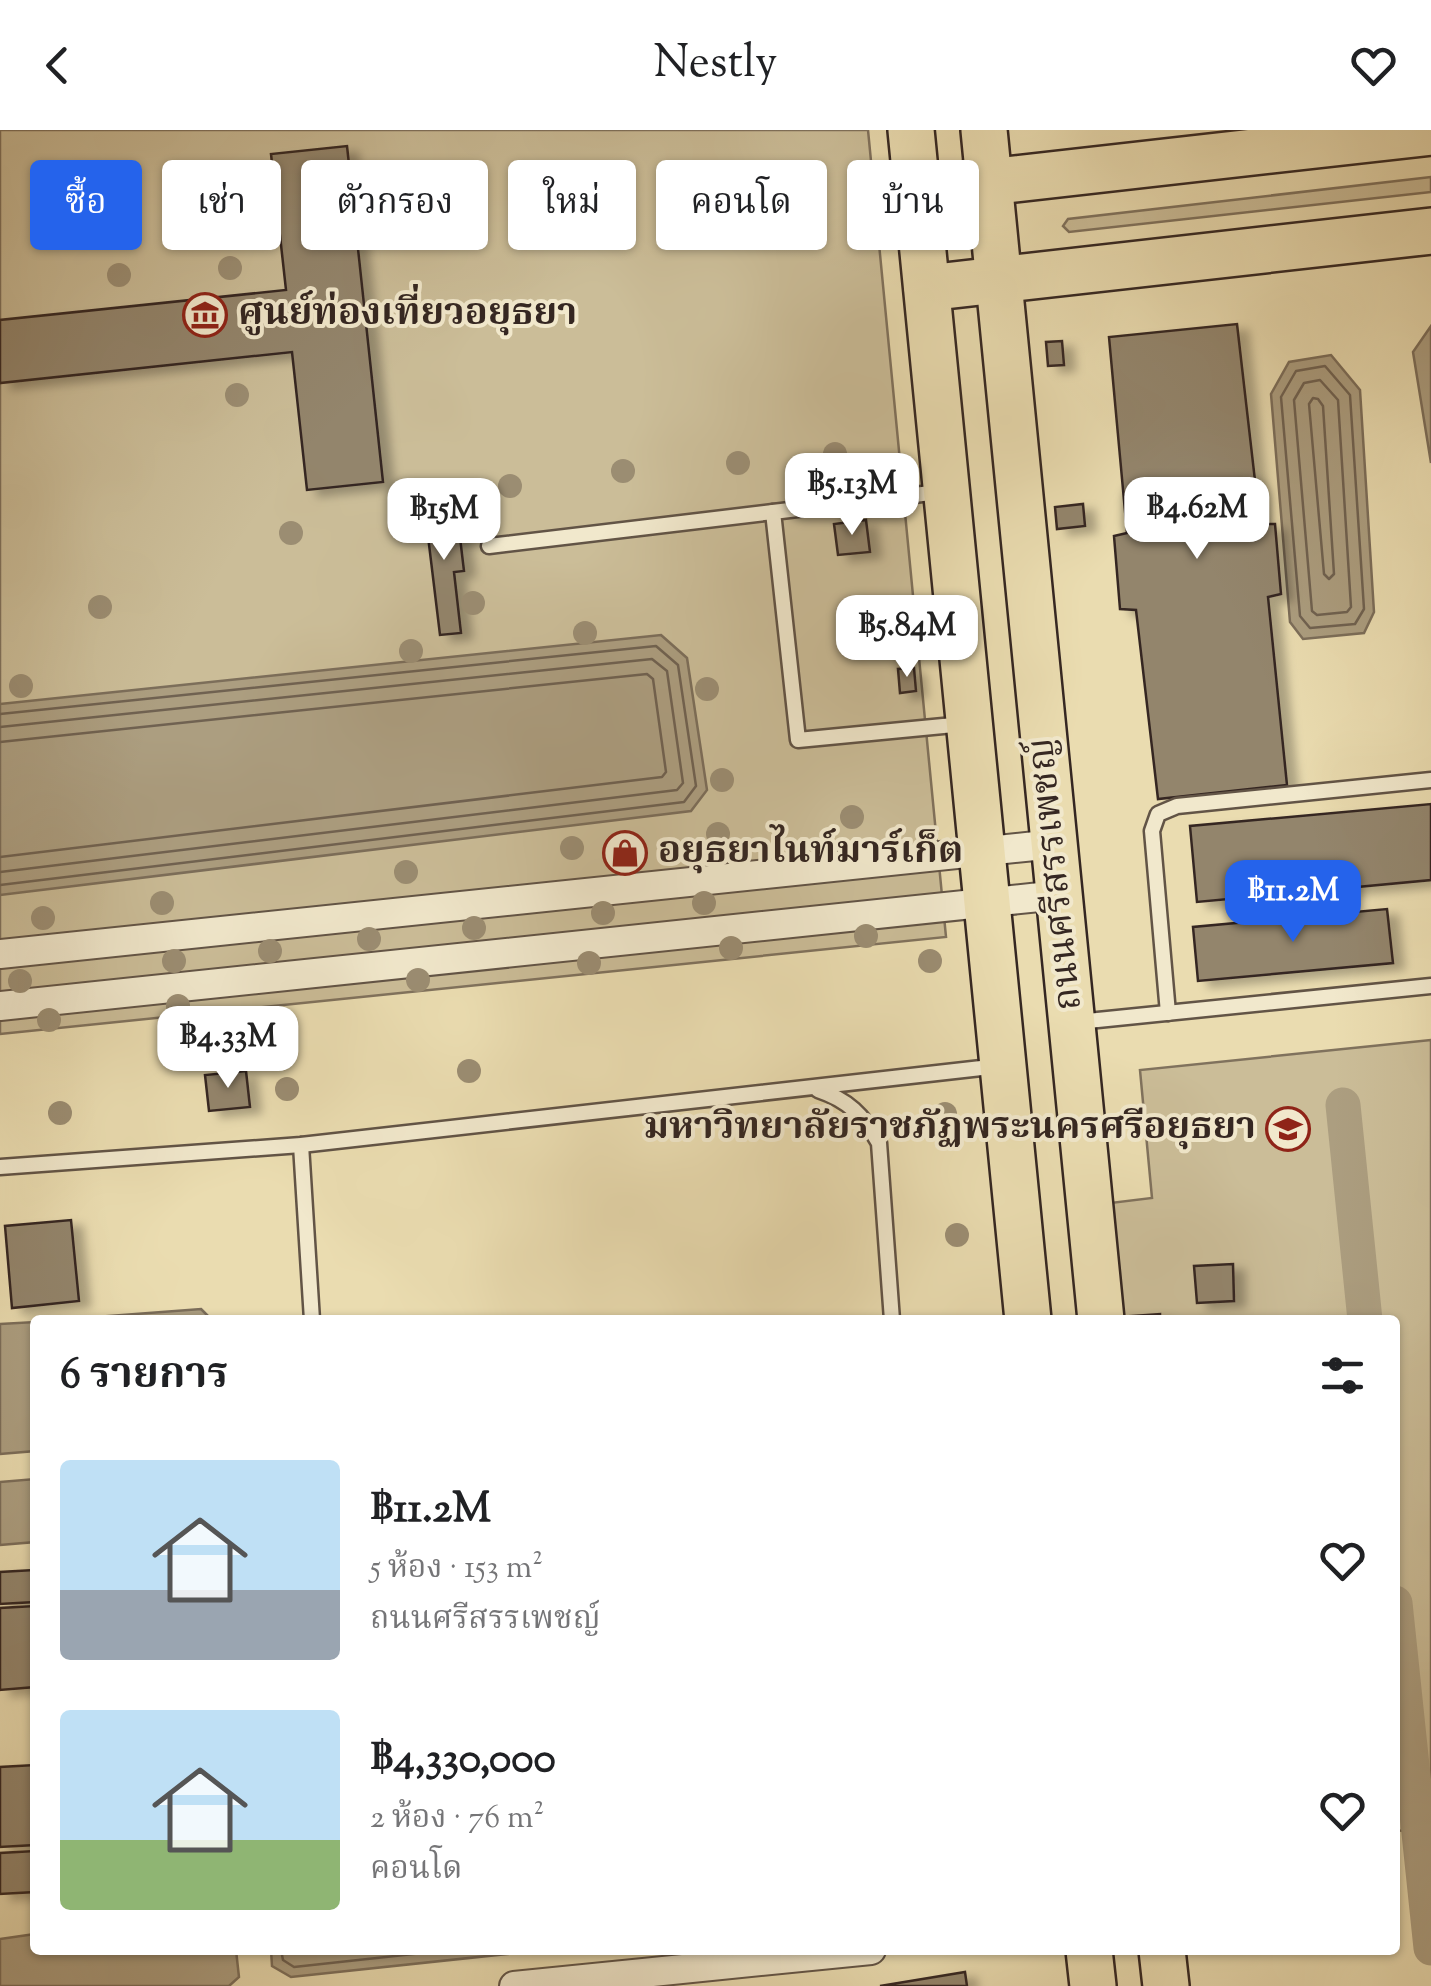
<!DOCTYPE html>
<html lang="th">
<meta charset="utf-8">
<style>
body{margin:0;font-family:"Sorts Mill Goudy","Noto Serif Thai",serif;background:#f6f6f6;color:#202124;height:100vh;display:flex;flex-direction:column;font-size:38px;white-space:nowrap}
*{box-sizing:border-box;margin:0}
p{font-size:32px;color:#757577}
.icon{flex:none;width:55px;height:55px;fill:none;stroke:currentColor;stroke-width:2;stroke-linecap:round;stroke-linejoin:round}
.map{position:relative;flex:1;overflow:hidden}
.drawer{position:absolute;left:30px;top:1185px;width:1370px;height:640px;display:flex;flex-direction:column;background:#fff;border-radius:10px;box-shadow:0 2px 8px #0004}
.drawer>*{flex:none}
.top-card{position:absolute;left:30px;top:30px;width:1372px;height:90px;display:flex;gap:20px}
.price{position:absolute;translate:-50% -85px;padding:0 22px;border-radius:20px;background:#fff;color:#222;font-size:32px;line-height:65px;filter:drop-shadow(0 2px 5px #0008)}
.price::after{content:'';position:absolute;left:50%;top:60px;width:30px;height:22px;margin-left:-15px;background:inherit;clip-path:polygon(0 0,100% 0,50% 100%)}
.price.current{background:#2563eb;color:#fff}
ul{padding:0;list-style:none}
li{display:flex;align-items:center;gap:30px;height:250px;padding:0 30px}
li span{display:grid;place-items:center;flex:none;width:280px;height:200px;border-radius:10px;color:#555}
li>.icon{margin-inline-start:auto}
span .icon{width:120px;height:120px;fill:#fffc;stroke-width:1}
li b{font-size:42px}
h2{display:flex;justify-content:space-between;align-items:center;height:120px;padding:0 30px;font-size:42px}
.pill{padding:0 35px;border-radius:10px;background:#fff;box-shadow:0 2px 8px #0004;font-size:35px;line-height:90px}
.pill.current{background:#2563eb;color:#fff}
header{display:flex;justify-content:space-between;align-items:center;height:130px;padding:0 30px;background:#fff;font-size:45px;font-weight:600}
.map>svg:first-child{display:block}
.green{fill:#cbbd98;stroke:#80725d;stroke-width:2.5}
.water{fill:#ac9e80;stroke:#7c6e5a;stroke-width:2.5}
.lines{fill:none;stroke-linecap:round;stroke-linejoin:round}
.shore{stroke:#706251;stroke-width:2.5}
.canal{stroke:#ac9e80;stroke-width:35}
.building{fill:#93856c;stroke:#352722;stroke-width:2.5;filter:url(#shadow)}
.service-casing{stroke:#625446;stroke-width:19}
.minor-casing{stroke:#625446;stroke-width:32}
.primary-casing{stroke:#352722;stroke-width:50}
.service{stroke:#f1e8cc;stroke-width:14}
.minor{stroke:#f1e8cc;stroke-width:28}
.primary{stroke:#eadcb0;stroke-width:45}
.tree{fill:#9b8d72}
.labels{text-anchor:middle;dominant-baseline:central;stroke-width:8;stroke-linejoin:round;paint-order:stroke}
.poi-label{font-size:38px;font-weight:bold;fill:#352722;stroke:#f1e8cc;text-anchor:start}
.street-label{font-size:38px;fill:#352722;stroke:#f1e8cc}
</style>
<header><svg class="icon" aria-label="back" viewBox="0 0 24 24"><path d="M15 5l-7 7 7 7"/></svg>Nestly<svg class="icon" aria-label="heart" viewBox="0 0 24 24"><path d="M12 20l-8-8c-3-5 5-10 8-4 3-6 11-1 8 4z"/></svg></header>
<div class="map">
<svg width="1431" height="1856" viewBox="0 0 1431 1856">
<defs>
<filter id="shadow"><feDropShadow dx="11" dy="6" stdDeviation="5" flood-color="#0004"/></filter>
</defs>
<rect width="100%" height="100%" fill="#eadcb0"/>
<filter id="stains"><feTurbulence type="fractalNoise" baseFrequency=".002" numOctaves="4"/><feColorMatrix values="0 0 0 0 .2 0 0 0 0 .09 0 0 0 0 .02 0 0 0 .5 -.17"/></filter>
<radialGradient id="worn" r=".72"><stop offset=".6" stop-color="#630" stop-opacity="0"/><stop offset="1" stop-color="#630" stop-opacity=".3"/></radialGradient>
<g class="green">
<polygon points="0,0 868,0 946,807 0,904"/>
<polygon points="1431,47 1431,62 1069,102 1063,96 1068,89"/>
<polygon points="1431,910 1431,1699 1395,1701 1395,1190 1113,1190 1102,1074 1152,1068 1140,940"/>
</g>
<g class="water">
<polygon points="1431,196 1431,333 1413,222"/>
<polygon points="1331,225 1360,260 1374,482 1364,503 1303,509 1290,492 1271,264 1289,232"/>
<polygon points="661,505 687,528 707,660 691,681 0,765 0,574"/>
<polygon points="201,1179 212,1190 56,1190"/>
<polygon points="35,1192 35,1321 0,1324 0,1194"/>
<polygon points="35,1349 35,1412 0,1415 0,1352"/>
<polygon points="35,1804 35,1820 236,1820 239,1847 229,1856 0,1856 0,1809"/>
<polygon points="271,1820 544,1820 291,1847 272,1836"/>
</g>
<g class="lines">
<g class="shore">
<polygon points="1325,236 1350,265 1364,479 1355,494 1310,498 1300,486 1281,267 1296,241"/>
<polygon points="1320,250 1338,270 1351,477 1347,482 1317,485 1312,481 1294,270 1304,253"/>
<polygon points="1313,268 1318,269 1323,276 1334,444 1329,449 1324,444 1309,274"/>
<polyline points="0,584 656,516 678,535 696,656 684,672 0,755"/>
<polyline points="0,597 652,529 667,541 683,653 677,660 0,742"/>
<polyline points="0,612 647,544 653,549 666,642 662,647 0,727"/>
<polyline points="281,1820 283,1830 294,1837 450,1820"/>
</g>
<g class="canal">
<polyline points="1343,975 1365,1190"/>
<polyline points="1395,1473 1431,1818"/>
</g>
</g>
<g class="building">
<polygon points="347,16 383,352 307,360 292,222 0,253 0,190 286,160 271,24"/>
<polygon points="1237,194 1260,394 1275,394 1281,464 1268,467 1287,655 1158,669 1136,480 1120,479 1114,406 1127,403 1109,207"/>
<polygon points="1062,211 1064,235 1048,236 1046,212"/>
<polygon points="443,362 447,401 459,399 464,441 454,442 461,503 440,505 423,365"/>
<polygon points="1083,374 1085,396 1057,399 1055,377"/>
<polygon points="866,390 870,422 838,425 834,394"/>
<polygon points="920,494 922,516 892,519 890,497"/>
<polygon points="914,538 916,561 900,563 898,539"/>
<polygon points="1431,674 1431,750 1197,772 1190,696"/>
<polygon points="1387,779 1393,833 1198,851 1193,797"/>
<polygon points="246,941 250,977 209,981 205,945"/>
<polygon points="71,1090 79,1171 12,1178 5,1096"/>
<polygon points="1233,1134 1234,1171 1197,1173 1194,1136"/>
<polygon points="1160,1184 1160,1190 1119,1190 1119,1187"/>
<polygon points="34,1440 35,1472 0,1474 0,1442"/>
<polygon points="35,1476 35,1557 0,1560 0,1478"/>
<polygon points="35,1635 35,1715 0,1717 0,1637"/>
<polygon points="35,1721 35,1762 0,1764 0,1723"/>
<polygon points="965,1842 967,1856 880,1856"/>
</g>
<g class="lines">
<g class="service-casing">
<g id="service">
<polyline points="939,362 773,382 798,610 964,594"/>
<polyline points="489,416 773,382"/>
<polyline points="1168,883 1152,701 1158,684 1177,676 1431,650"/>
<polyline points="1078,892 1431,856"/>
<path d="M818 960C848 970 863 985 879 1013L892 1190"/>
<polyline points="301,1015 312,1190"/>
<polyline points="0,1037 301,1015 999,936"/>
</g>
</g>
<g class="minor-casing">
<g id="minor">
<polyline points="0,824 1054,714"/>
<polyline points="0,876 1059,765"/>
<polyline points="514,1856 871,1820"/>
</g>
</g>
<g class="primary-casing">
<g id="primary">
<polyline points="911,0 1028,1190"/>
<polyline points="984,0 1101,1190"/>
<polyline points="917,60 1431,2"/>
<polyline points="927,158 1431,101"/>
<polyline points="1089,1820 1093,1856"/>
<polyline points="1162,1820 1166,1856"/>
</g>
</g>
<use href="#service" class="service"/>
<use href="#minor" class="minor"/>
<use href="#primary" class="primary"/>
</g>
<g class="tree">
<circle cx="251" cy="57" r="12"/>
<circle cx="230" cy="138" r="12"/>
<circle cx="119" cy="145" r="12"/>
<circle cx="237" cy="265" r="12"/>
<circle cx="835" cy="324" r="12"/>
<circle cx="738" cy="333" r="12"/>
<circle cx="623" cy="341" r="12"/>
<circle cx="510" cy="356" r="12"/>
<circle cx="291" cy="403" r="12"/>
<circle cx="473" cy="473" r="12"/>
<circle cx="100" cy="477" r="12"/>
<circle cx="585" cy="503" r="12"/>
<circle cx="411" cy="521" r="12"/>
<circle cx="21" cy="556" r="12"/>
<circle cx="707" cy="559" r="12"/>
<circle cx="722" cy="650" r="12"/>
<circle cx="852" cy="687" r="12"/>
<circle cx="718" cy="704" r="12"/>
<circle cx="572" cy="718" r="12"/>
<circle cx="406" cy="742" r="12"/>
<circle cx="162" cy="773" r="12"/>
<circle cx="704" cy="773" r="12"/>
<circle cx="603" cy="783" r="12"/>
<circle cx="43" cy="788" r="12"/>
<circle cx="474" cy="798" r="12"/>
<circle cx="866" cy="806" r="12"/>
<circle cx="369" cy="809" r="12"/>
<circle cx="731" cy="818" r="12"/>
<circle cx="270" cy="821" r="12"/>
<circle cx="174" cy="831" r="12"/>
<circle cx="930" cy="831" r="12"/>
<circle cx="589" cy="833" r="12"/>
<circle cx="418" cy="850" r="12"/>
<circle cx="20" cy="851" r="12"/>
<circle cx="178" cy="876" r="12"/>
<circle cx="49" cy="890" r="12"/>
<circle cx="469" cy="941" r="12"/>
<circle cx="287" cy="959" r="12"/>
<circle cx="60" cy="983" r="12"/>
<circle cx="945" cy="984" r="12"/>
<circle cx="957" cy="1105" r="12"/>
</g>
<defs>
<g id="museum-ring" transform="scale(2.25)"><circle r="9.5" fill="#f1e8cc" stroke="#8f2418" stroke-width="1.5"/><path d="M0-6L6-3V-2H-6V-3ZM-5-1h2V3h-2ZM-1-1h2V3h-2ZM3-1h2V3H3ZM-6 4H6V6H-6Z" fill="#8f2418"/></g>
<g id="shop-ring" transform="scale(2.25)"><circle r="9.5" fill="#f1e8cc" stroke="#8f2418" stroke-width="1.5"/><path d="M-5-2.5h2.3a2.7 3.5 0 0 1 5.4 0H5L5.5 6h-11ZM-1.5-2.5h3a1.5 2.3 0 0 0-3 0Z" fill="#8f2418"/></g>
<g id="university-ring" transform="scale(2.25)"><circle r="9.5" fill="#f1e8cc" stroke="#8f2418" stroke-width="1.5"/><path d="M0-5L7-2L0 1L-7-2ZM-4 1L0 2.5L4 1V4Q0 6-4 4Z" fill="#8f2418"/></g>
</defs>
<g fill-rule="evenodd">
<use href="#museum-ring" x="205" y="185"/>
<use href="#shop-ring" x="625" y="723"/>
<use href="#university-ring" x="1288" y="999"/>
</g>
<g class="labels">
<g class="poi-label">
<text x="238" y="185">ศูนย์ท่องเที่ยวอยุธยา</text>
<text x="658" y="723">อยุธยาไนท์มาร์เก็ต</text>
<text x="1256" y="999" text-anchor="end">มหาวิทยาลัยราชภัฏพระนครศรีอยุธยา</text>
</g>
<g class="street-label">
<text transform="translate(1057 744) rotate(-96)">ถนนศรีสรรเพชญ์</text>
</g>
</g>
<rect width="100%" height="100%" filter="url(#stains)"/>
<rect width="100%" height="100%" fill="url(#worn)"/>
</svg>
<b class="price" style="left:852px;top:408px">฿5.13M</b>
<b class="price" style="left:1197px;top:432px">฿4.62M</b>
<b class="price" style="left:444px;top:433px">฿15M</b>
<b class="price" style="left:907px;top:550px">฿5.84M</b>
<b class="price current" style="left:1293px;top:815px">฿11.2M</b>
<b class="price" style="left:228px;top:961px">฿4.33M</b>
<div class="top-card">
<a class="pill current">ซื้อ</a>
<a class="pill">เช่า</a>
<a class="pill">ตัวกรอง</a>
<a class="pill">ใหม่</a>
<a class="pill">คอนโด</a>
<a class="pill">บ้าน</a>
</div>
<section class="drawer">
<h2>6 รายการ<svg class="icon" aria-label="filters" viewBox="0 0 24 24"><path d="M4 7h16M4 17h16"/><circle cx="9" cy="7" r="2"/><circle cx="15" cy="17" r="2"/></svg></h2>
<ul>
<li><span style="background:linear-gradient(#bfe0f5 65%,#9aa5b1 0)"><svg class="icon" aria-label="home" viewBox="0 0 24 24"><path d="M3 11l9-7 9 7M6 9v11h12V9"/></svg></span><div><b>฿11.2M</b><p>5 ห้อง · 153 m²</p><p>ถนนศรีสรรเพชญ์</p></div><svg class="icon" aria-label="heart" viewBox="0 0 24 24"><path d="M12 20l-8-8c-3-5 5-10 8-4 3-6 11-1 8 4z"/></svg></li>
<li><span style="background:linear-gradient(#bfe0f5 65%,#8fb573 0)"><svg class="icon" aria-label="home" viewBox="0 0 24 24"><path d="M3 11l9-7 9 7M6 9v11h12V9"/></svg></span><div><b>฿4,330,000</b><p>2 ห้อง · 76 m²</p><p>คอนโด</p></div><svg class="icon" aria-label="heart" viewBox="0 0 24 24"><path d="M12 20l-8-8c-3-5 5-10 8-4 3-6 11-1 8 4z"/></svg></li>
</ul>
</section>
</div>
